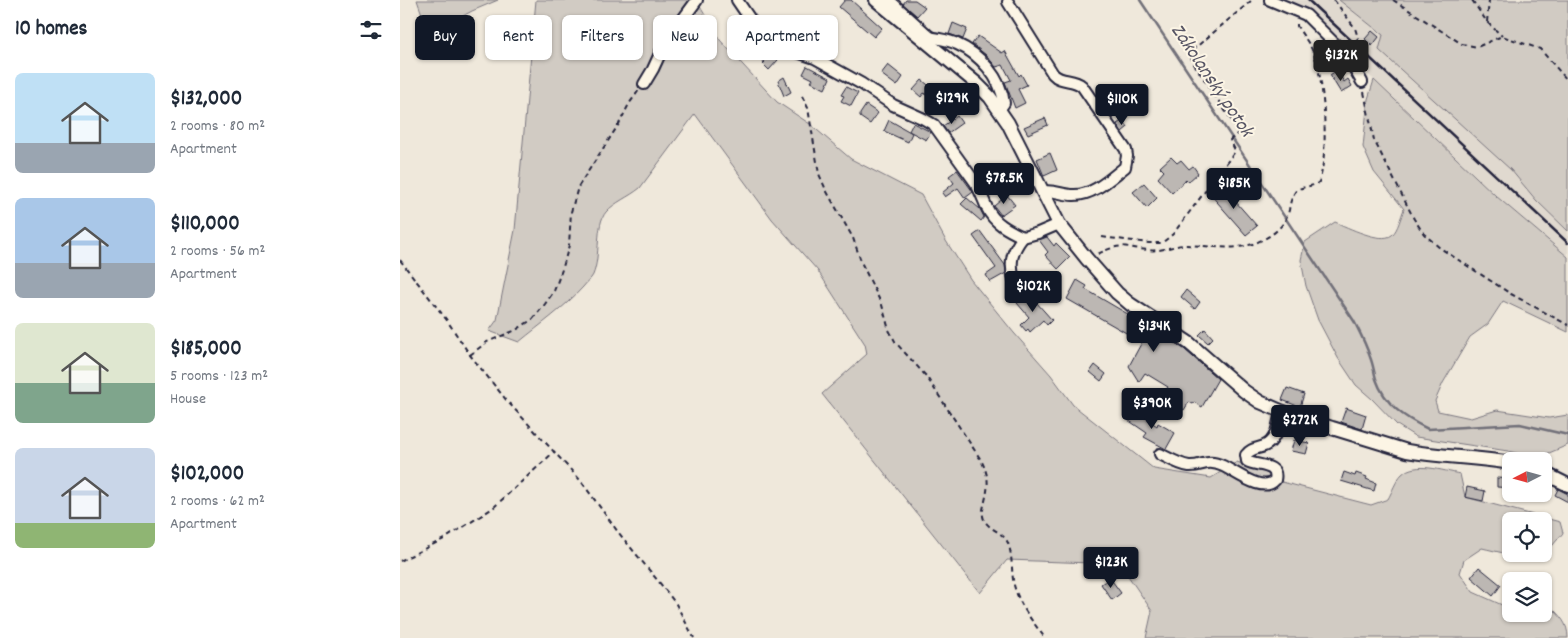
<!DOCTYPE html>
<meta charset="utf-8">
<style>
body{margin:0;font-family:Dekko,sans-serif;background:#f2f2f3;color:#1f2937;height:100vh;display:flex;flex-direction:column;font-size:19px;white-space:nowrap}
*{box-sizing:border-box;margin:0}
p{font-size:16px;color:#747a83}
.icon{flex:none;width:28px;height:28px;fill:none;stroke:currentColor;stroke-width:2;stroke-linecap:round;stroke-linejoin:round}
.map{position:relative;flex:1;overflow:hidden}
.drawer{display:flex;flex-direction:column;background:#fff;width:400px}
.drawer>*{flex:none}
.guide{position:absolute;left:15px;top:15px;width:475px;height:45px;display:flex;gap:10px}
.needle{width:32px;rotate:264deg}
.buttons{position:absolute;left:1102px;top:452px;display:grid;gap:10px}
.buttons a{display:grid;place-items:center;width:50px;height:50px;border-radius:8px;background:#fff;box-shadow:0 1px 4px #0004;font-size:25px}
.price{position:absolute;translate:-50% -42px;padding:0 11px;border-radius:5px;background:#111827;color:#fff;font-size:16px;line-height:32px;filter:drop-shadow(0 1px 2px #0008)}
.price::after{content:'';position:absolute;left:50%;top:30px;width:15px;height:11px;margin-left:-8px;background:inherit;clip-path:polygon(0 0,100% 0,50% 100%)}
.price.current{background:#222;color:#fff}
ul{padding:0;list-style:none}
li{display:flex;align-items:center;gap:15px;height:125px;padding:0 15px}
li span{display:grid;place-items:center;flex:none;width:140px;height:100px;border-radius:8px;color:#555}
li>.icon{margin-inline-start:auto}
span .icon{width:60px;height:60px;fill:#fffc;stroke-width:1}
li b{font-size:21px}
h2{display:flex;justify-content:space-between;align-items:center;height:60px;padding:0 15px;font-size:21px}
.tag{padding:0 18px;border-radius:8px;background:#fff;box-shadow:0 1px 4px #0004;font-size:18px;line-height:45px}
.tag.current{background:#111827;color:#fff}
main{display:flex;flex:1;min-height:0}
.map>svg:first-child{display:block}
.built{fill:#e0d9cf}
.green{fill:#d1cbc3;stroke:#7a767f}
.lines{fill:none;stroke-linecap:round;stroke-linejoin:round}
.stream{stroke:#716f79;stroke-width:2.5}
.building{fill:#bcb7b3;stroke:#22223b}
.minor-casing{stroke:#22223b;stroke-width:14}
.major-casing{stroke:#22223b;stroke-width:16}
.path{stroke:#22223b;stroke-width:2;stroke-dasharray:5 4;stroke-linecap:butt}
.minor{stroke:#fcf5e5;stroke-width:10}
.major{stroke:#fcf5e5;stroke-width:12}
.rail{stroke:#22223b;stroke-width:2.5}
.labels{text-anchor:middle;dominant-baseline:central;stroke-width:4;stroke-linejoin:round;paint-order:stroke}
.water-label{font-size:20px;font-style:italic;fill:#575564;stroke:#fcf5e5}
</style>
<main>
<section class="drawer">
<h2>10 homes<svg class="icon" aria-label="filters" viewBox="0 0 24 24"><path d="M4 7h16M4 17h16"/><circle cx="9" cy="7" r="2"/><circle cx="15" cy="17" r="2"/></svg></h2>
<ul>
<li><span style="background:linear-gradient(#bfe0f5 70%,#9aa5b1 0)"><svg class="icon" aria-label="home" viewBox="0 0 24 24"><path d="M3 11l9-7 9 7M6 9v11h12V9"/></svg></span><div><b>$132,000</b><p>2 rooms · 80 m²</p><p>Apartment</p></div></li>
<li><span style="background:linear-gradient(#a9c7e8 65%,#9aa5b1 0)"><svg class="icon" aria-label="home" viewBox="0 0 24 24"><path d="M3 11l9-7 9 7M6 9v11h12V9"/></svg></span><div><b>$110,000</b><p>2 rooms · 56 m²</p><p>Apartment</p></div></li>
<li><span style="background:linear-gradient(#dfe7d0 60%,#7fa58c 0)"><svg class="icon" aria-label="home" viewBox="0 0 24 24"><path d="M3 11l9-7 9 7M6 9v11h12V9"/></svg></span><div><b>$185,000</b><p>5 rooms · 123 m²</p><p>House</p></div></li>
<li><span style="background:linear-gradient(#c9d6e8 75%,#8fb573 0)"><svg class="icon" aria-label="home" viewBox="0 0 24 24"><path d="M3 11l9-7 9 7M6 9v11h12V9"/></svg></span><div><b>$102,000</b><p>2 rooms · 62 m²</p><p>Apartment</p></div></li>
</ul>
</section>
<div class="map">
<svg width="1168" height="638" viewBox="0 0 1168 638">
<rect width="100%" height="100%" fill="#efe8db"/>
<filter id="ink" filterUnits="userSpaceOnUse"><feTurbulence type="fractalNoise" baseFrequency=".02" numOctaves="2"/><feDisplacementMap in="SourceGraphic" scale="10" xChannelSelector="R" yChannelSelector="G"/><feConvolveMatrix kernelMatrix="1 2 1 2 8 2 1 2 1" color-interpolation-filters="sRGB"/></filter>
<g filter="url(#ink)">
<polygon class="built" points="890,0 939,0 983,35 1111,170 1136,200 1168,231 1168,257 1096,196"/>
<g class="green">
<polygon points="17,0 98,0 72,11 24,37 25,23"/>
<path d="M136 0H296L320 40 377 102 410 124 451 159 521 195 546 241 571 280 614 333 651 375 673 405 754 469 811 478 837 462 864 472 882 482 971 505 988 499C992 492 996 480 1002 474 1016 461 1043 471 1060 474L1065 497 1160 522 1163 533 1152 546 1144 550V521H1111V554H1135C1122 559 1096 551 1082 548L1064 560 1060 573 1073 592 1111 609V614H1144V606H1150C1160 616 1168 623 1168 638H746L752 611 720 564 607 560 580 593 422 394 467 354 465 344 418 271 372 219 295 114 240 188C229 197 215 202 206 212 195 225 201 256 193 275 191 279 186 283 183 287 164 308 141 324 119 342L89 331 97 320 115 230Z"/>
<polygon points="939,0 1168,0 1168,231 1136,200 1111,170 979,50 983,35"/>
<path d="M974 80 1096 196 1168 257V332L1103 301 1088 324 1070 337 1043 383 1035 401 1038 411 1071 418 1097 410 1149 418 1168 415V445L1149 453 1128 456 1108 451 1016 437 997 425 972 399 956 385 938 358 918 320 906 286 901 260 905 242 935 222C947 227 981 244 992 235 998 230 1001 216 1004 209L974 172 963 147 968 99Z"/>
</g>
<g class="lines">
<path class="stream" d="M740 0 954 321C960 333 966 344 970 357 973 364 974 372 976 379 985 405 1005 418 1028 429L1120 424 1168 435"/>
</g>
<g class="building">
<polygon points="445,0 451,0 482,28 474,37 439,7"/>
<polygon points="506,0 515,0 525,7 517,16 503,4"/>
<polygon points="553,23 567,29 563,39 549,34"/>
<polygon points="972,31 979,37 972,46 965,39"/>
<polygon points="578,36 602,53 605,51 619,76 621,74 627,85 618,89 625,103 615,108 605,82 611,80 603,65 596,67 586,55 572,44"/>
<polygon points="362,50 367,51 378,60 369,70 363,64 365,62 357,56"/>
<polygon points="488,65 503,77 497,86 481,74"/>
<polygon points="407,66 430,78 425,89 411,82 413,79 403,74"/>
<polygon points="937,70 944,82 948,79 952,86 941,93 930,75"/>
<polygon points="384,77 391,92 384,96 378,81"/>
<polygon points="522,80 533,89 528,96 524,93 521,97 513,90"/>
<polygon points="446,87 458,93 451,106 441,101 444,96 441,95"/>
<polygon points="466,105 478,113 470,124 460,117 460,114"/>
<polygon points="557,116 562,123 548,133 543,126"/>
<polygon points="645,118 648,125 628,134 624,127"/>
<polygon points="489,120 512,133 508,142 484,131"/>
<polygon points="723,120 728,127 722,132 717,124"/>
<polygon points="513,123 531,132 526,140 509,131"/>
<polygon points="650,153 657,170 644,176 637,159"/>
<polygon points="771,157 777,163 781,160 789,169 793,166 798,173 788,182 786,180 772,193 758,178 764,171 760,167"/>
<polygon points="609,165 619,180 612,184 602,170"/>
<polygon points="557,170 573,192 565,198 558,188 545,197 542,193 554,183 549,176"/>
<polygon points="744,183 757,198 747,208 733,192"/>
<polygon points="821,185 857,226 846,235 810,194"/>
<polygon points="607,195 615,205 601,215 594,206"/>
<polygon points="567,198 580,209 584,217 581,221 561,204"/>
<polygon points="580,231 605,265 606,273 590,282 586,275 596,268 573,236"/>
<polygon points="647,237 654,246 656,243 670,257 658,269 645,255 648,252 639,240"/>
<polygon points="677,280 687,286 685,289 755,330 784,349 818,379 802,407 794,402 793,404 789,402 784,410 762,396 768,387 745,373 739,382 729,366 742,342 667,299"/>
<polygon points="786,290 800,302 795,309 781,297"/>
<polygon points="628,293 652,320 647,325 643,320 630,332 628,329 626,331 621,325 629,317 617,303"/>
<polygon points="805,329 813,338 808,343 799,335"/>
<polygon points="695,365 706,374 701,381 690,372"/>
<polygon points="887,388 904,394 900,407 882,400"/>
<polygon points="946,408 966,415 962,429 941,422"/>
<polygon points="732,409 757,426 758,423 775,433 766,449 744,437 747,433 725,418"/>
<polygon points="894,440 909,443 906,454 891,451"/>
<polygon points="944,472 955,476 956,473 967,477 966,479 976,483 974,491 941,481"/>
<polygon points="1097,478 1111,479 1111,488 1097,487"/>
<polygon points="1067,487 1085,491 1083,501 1065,497"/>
<polygon points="1158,489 1168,494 1168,502 1155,495"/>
<polygon points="1079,567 1101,585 1093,596 1071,577"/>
<polygon points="710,578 721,593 712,600 701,584"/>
</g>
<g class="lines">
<g class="minor-casing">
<g id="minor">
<path d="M337 0 365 41 415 58 462 84 493 105 524 119 534 125 575 182C580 190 583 199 587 208 594 223 608 230 623 237L638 233 659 224"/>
<polyline points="489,0 530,37 530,39"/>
<polyline points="870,0 906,15 947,56 962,82"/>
<path d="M608 2 653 74C661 83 673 78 682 86L726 150 727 156 725 167C711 178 693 196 673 195 662 195 653 189 642 192"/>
<path d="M530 37C538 39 549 40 557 44 580 54 601 78 604 103L599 110"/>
<polyline points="244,84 253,69 264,45 297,0"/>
<path d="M614 279C609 262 612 251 623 237"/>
<path d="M760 454C768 458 780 465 789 466 803 467 806 458 823 466 836 472 863 494 875 480 879 463 857 467 847 461L846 455C851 448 857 449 864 446 877 441 878 424 881 411"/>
</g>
</g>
<g class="major-casing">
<g id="major">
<path d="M476 0 576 83 590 97 608 123 659 224 687 259 717 293 730 304 789 343 844 391 860 402 881 411 932 428 1007 451C1042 457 1077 457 1111 463"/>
<polyline points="1144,473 1168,485"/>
</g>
</g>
<g class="path">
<polyline points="934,0 955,28 958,38 953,48"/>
<polyline points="993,0 1062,44 1077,47 1102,36 1140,49 1168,81"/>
<polyline points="1072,0 1087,22 1102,36"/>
<polyline points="1087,22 1089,0"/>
<polyline points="964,92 974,140 1014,219 1024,234 1040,248 1111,294 1168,325"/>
<path d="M402 96 408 108 419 174 426 190 453 238 462 264 482 305 489 330 496 343 526 376 581 460C589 476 589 484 585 501 584 506 582 511 583 516 585 529 603 531 608 543 613 556 611 572 614 585 619 605 633 622 645 638"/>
<polyline points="702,237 749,243 762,243 773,234 834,153 835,150 830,140 838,133 838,130 792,61 791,56 795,48 852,0"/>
<path d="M698 254C724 241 724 248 749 250 760 252 772 246 783 245 810 245 837 253 862 240 875 234 886 224 889 210 890 204 891 198 895 192 902 185 912 188 919 182 929 153 925 80 913 52 909 42 902 35 897 26V22"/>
<polyline points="0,260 46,319 70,355 107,401 181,481 218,532 263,587 276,604 294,638"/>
<polyline points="70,355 87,342 116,330 133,319 145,304 154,291 163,267 169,245 171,212 178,187 219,124 229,104 239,90"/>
<polyline points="0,561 46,538 93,508 155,451"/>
</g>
<use href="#minor" class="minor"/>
<use href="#major" class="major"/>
<polyline class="rail" points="908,0 1168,243"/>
</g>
</g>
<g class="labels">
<g class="water-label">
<text transform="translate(811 81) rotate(56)">Zákolanský potok</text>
</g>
</g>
</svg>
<div class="buttons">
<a><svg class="needle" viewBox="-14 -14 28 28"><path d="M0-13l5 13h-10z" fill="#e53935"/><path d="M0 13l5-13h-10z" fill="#747a83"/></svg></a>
<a><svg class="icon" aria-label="locate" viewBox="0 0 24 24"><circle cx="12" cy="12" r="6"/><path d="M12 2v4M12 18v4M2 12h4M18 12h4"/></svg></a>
<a><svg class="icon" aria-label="layers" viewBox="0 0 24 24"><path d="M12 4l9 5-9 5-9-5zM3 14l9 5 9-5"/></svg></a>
</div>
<b class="price current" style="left:941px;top:82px">$132K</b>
<b class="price" style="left:552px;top:125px">$129K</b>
<b class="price" style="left:722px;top:126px">$110K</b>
<b class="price" style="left:604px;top:205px">$78.5K</b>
<b class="price" style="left:834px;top:210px">$185K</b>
<b class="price" style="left:633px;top:313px">$102K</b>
<b class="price" style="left:754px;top:353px">$134K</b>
<b class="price" style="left:752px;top:430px">$390K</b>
<b class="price" style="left:900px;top:447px">$272K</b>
<b class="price" style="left:711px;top:589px">$123K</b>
<div class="guide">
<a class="tag current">Buy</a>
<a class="tag">Rent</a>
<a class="tag">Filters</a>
<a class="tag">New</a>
<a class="tag">Apartment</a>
</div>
</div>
</main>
